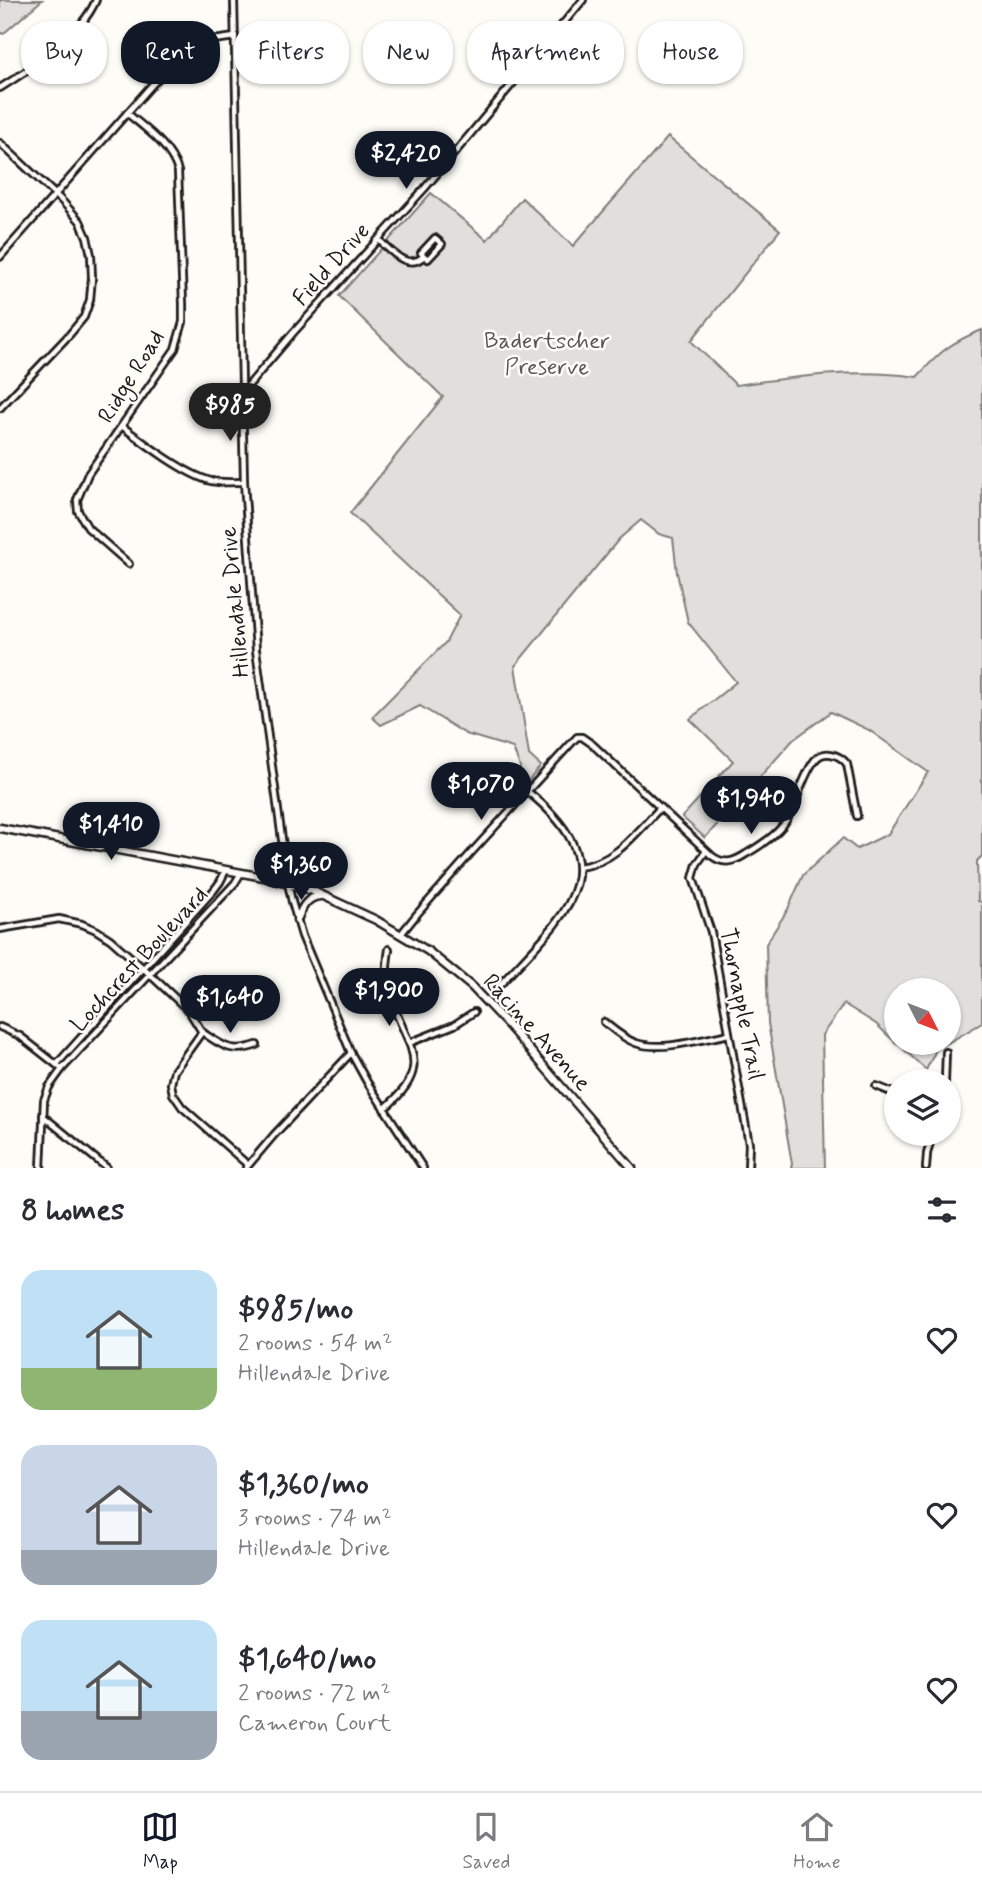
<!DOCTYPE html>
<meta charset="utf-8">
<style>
body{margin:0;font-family:Mynerve,sans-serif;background:#f7f7f7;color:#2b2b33;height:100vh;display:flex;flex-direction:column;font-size:26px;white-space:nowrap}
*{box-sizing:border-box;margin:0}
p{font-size:23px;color:#7c7c81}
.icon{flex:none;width:38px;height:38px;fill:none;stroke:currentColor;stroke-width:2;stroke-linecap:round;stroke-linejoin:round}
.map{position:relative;height:1168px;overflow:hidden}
.details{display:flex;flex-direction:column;background:#fff;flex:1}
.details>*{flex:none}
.hud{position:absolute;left:21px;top:21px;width:942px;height:63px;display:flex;gap:14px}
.needle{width:46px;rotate:132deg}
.fabs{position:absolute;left:884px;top:978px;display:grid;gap:14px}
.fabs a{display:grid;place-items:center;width:77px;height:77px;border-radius:50%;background:#fff;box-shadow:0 2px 5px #0004;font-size:35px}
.price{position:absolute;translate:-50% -60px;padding:0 16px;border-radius:24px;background:#111827;color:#fff;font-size:23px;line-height:46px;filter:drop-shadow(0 2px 4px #0008)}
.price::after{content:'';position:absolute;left:50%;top:42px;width:21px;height:16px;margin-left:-10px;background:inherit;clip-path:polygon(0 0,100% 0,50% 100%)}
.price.current{background:#222;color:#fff}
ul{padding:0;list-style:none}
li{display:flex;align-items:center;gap:21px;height:175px;padding:0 21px}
li span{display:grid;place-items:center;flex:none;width:196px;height:140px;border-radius:21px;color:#555}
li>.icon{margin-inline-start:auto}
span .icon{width:84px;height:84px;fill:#fffc;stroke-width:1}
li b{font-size:30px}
h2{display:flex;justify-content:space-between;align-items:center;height:84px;padding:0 21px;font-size:30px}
.tag{padding:0 24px;border-radius:28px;background:#fff;box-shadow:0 2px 5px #0004;font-size:24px;line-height:63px}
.tag.current{background:#111827;color:#fff}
.menu{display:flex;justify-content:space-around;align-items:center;height:98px;border-top:2px solid #e1e1e2;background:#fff;font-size:19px;color:#7c7c81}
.menu a{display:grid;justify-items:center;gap:4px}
.menu .current{color:#111827}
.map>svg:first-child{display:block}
.green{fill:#e0dfdb;stroke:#7e7e7c;stroke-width:2}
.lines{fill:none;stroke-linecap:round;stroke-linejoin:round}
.street-casing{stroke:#1c1c1c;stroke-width:10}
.secondary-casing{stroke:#1c1c1c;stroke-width:11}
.street{stroke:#fdfcf7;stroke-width:4.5}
.secondary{stroke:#fdfcf7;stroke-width:6}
.labels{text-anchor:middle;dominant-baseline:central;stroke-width:5;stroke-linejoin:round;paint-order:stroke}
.street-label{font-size:23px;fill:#1c1c1c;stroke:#fdfcf7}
.park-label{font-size:23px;fill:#575655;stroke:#fdfcf7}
</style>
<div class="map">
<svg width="982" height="1168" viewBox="0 0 982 1168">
<rect width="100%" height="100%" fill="#fdfcf7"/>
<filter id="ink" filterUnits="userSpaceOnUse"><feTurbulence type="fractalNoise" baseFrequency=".0143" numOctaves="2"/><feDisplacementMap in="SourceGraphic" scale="14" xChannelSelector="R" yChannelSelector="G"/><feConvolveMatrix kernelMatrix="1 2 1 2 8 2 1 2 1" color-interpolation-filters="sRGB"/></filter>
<g filter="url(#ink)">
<g class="green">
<polygon points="0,0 42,0 3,34 0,32"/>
<path d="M668 137 780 230 691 341 736 385C794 377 858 368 917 377 940 352 949 343 982 330V856L977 861 978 901 982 902V1023L936 1050 926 1070 897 1043H948V990H896V1043L876 1024 844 1004 822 1035 825 1168H791L792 1164 768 1023 766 944 788 909 803 875 843 838 857 849 888 834 928 772 869 730 831 712 793 740 705 838 682 817 733 761 690 719 736 682 688 622 677 573 673 538 659 534 641 520 619 539 515 666 529 755 541 766 515 796 520 767 513 748 466 734 420 706 381 725 372 717 446 642 460 615 350 513 443 397 339 296 431 193 487 240 522 198 573 246Z"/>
</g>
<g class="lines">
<g class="street-casing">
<g id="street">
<polyline points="234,0 244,482 256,650 288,883 292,902 302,936 351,1053 367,1082 423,1168"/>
<path d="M0 88C32 68 81 36 96 0"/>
<path d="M127 113C147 130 170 145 178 171L183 304V322L175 349 88 474 77 500 78 511 88 528 129 564"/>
<polyline points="0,143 61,200 80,221 87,237 91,255 92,277 90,300 84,317 70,334 0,408"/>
<path d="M379 240C392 252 408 271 424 256L421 253 435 238 442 244 428 259 424 256"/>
<polyline points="0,257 151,86 179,56 186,51 207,41 235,37"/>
<polyline points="242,393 293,333 425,188 583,0"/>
<path d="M123 427C144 443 186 475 211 481 222 483 233 482 244 482"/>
<polyline points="706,851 697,864 693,878 711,932 749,1144 748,1168"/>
<path d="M579 867C615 863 636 833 660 808"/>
<polyline points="0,929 59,919 82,924 96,930 110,939 143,968 189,1011 202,1032 174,1071 171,1084 173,1094 182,1107 248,1165"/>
<path d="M401 934 418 913 471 853 577 737H582L592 744 712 856C724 865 734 862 746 854 760 846 774 837 784 824 797 805 802 776 815 760 824 749 839 754 847 764L857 816"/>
<path d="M497 988C561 918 627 871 527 791"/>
<path d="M604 1022C614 1030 624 1039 636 1043 662 1052 703 1039 729 1034"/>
<polyline points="0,1027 20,1036 62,1069"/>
<path d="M202 1032C223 1046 231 1054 257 1045"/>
<polyline points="409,1043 454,1025 474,1012"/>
<polyline points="57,1064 214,890 220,882 226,870"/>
<polyline points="945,1082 946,1052"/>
<polyline points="876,1086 896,1094"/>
<path d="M384 1109C439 1064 403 1044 389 992 385 978 387 963 389 949"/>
<polyline points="43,1116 107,1168"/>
<polyline points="41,1168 44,1100 49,1087 62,1069 235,883 241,873"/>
<polyline points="246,1168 274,1135 351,1053"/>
<polyline points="926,1168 927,1154 932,1134"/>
</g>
</g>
<g class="secondary-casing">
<g id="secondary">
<polyline points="0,828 264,877 313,891 376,920 428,951 472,987 508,1025 632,1168"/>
<path d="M260 876C278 871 279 866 284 848"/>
<path d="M297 920C302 908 306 897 321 896"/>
</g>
</g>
<use href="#street" class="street"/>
<use href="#secondary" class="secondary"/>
</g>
</g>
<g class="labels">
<g class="street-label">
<text transform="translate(332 265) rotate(-48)">Field Drive</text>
<text transform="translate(132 377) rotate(-58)">Ridge Road</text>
<text transform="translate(236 602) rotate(-95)">Hillendale Drive</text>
<text transform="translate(140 960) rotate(-47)">Lochcrest Boulevard</text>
<text transform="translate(741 1004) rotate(79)">Thornapple Trail</text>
<text transform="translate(536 1033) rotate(48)">Racine Avenue</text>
</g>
<g class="park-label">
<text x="547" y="342">Badertscher<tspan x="547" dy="26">Preserve</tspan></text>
</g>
</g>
</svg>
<div class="fabs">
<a><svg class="needle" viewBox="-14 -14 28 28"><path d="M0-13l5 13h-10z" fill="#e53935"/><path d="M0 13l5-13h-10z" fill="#7c7c81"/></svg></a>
<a><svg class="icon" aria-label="layers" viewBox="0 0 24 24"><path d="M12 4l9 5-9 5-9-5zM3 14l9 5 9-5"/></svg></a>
</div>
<b class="price" style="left:406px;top:191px">$2,420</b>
<b class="price current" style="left:230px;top:443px">$985</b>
<b class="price" style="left:481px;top:822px">$1,070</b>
<b class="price" style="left:751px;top:836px">$1,940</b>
<b class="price" style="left:111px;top:862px">$1,410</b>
<b class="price" style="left:301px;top:902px">$1,360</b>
<b class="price" style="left:389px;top:1028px">$1,900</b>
<b class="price" style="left:230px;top:1035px">$1,640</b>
<div class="hud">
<a class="tag">Buy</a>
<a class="tag current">Rent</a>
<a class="tag">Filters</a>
<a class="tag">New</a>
<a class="tag">Apartment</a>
<a class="tag">House</a>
</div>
</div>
<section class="details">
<h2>8 homes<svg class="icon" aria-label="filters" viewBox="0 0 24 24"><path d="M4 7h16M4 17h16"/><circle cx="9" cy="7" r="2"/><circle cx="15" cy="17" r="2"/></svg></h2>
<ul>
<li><span style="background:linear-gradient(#bfe0f5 70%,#8fb573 0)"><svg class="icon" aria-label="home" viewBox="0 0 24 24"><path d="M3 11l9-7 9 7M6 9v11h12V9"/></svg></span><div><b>$985/mo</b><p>2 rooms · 54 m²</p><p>Hillendale Drive</p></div><svg class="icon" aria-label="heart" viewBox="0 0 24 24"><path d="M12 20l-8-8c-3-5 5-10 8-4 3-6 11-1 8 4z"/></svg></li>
<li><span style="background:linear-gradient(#c9d6e8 75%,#9aa5b1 0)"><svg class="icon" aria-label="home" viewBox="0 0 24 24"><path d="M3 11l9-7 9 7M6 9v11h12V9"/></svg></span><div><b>$1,360/mo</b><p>3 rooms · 74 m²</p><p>Hillendale Drive</p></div><svg class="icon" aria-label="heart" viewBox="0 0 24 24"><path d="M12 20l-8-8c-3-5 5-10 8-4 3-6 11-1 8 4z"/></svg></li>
<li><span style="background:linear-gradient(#bfe0f5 65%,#9aa5b1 0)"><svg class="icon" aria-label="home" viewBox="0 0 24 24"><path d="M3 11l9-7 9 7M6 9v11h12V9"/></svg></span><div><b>$1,640/mo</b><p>2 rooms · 72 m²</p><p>Cameron Court</p></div><svg class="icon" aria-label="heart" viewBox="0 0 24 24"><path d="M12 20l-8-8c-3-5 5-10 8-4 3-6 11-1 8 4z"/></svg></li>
</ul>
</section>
<nav class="menu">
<a class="current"><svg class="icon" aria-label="map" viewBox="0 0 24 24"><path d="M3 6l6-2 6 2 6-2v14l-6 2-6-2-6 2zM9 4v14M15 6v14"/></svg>Map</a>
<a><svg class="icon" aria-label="saved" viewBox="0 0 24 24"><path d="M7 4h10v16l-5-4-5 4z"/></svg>Saved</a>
<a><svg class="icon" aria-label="home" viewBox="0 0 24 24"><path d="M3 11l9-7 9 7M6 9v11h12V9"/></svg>Home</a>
</nav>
